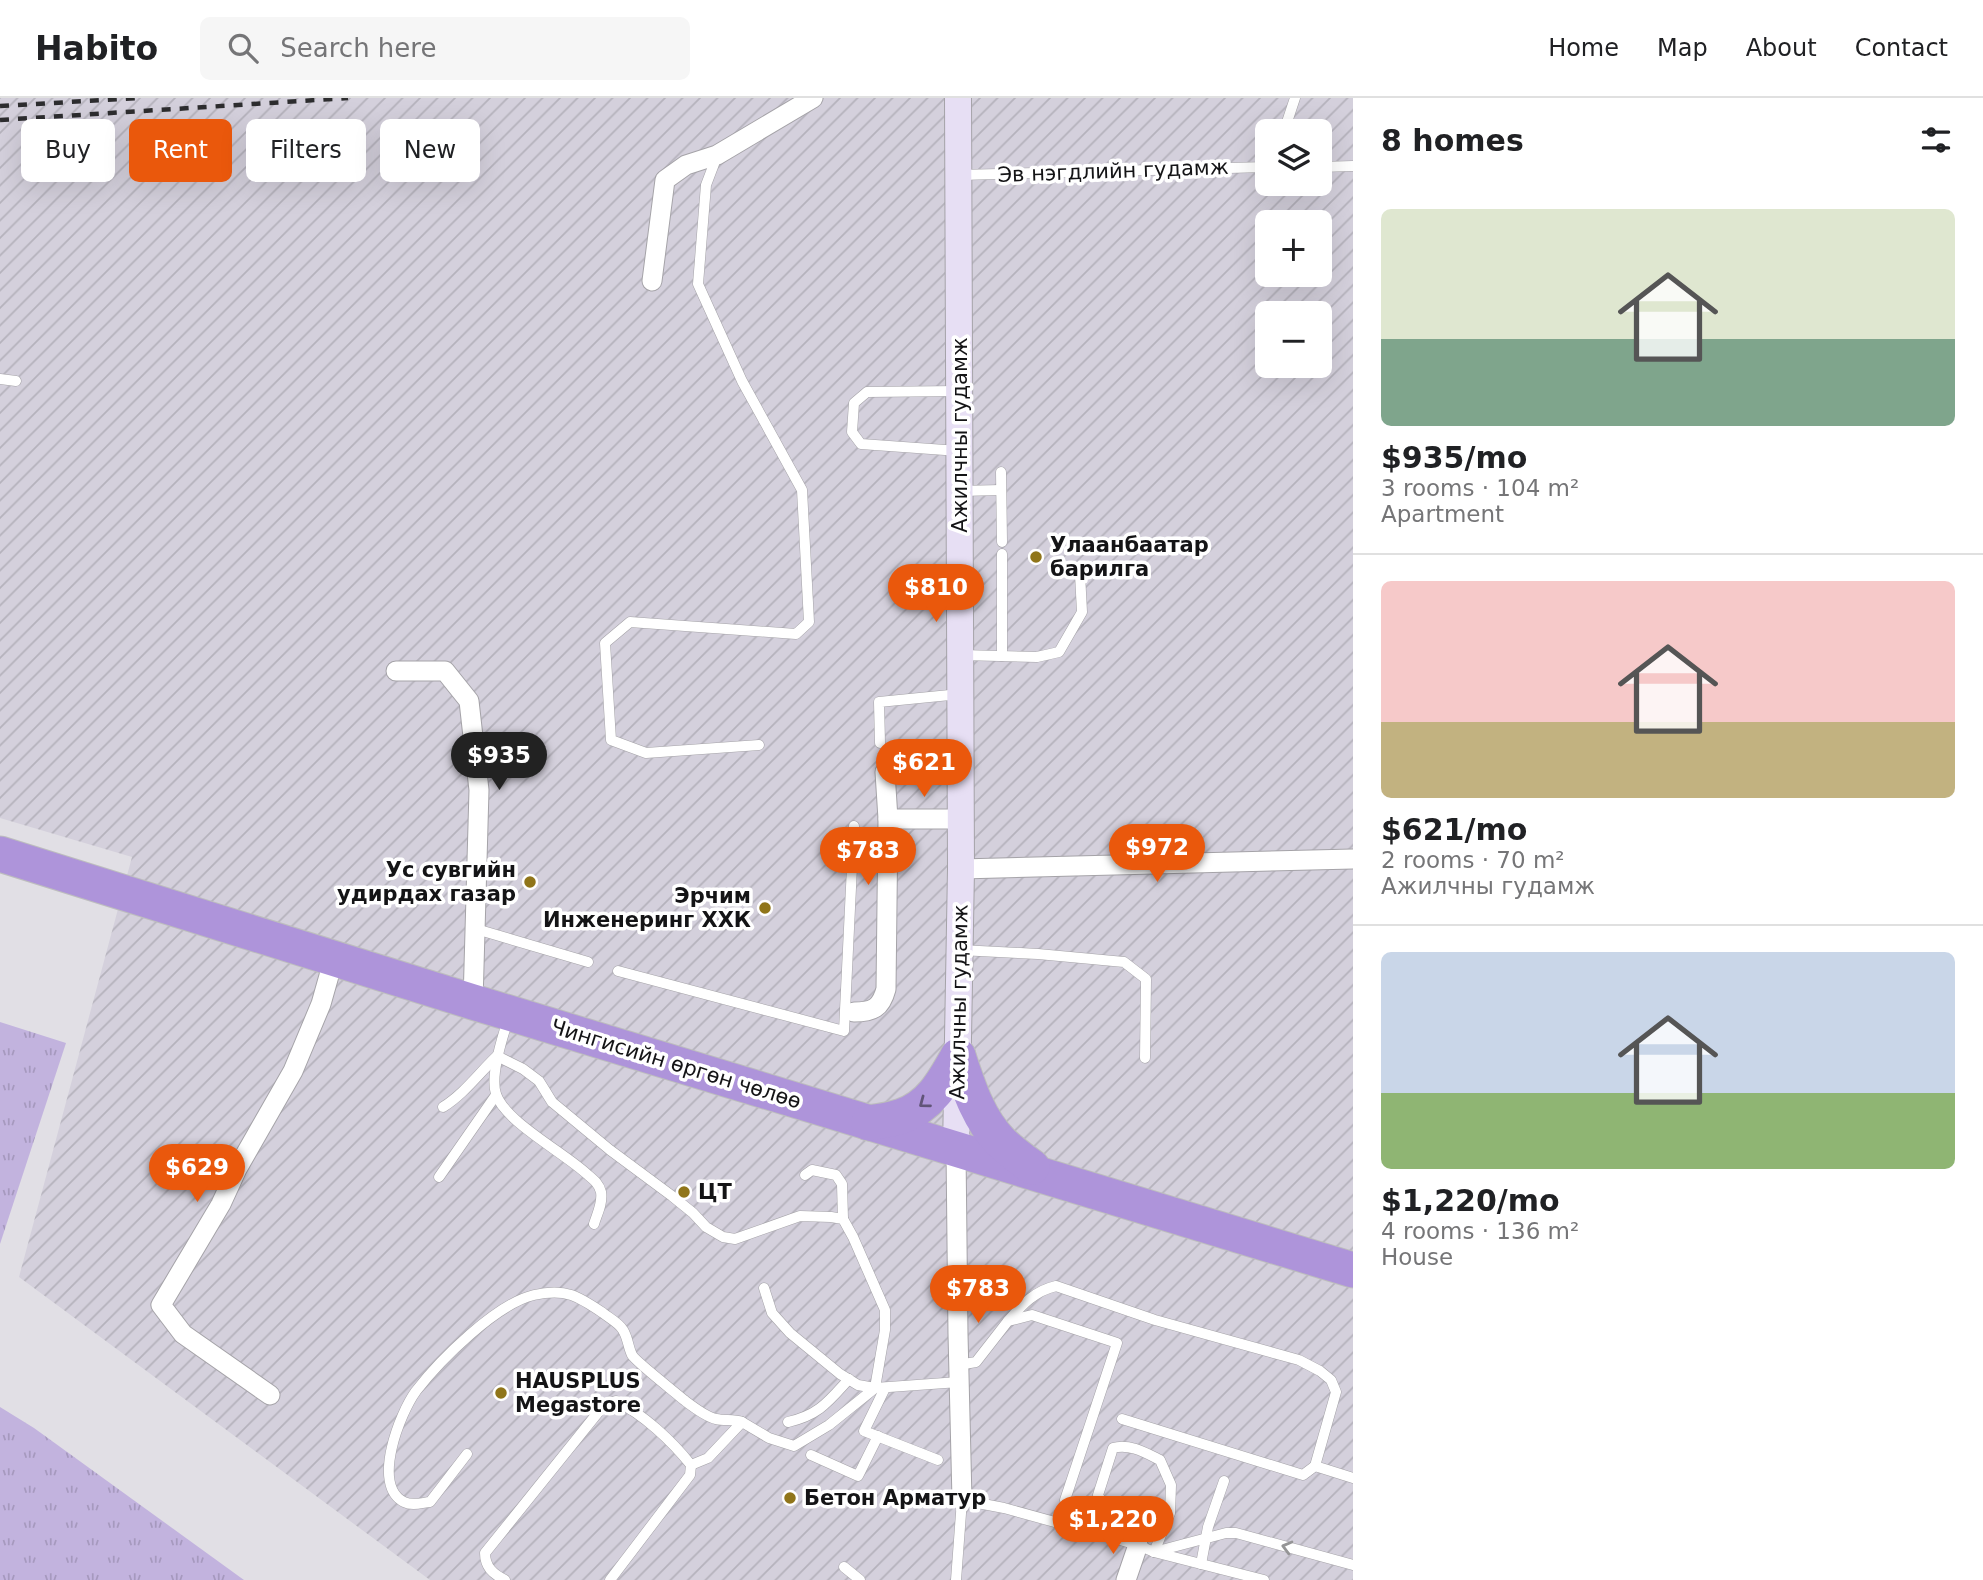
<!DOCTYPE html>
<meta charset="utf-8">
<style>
body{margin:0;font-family:"DejaVu Sans",sans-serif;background:#f6f6f6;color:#202124;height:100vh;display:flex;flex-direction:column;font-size:26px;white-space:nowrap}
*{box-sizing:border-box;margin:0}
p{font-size:23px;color:#757577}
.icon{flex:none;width:38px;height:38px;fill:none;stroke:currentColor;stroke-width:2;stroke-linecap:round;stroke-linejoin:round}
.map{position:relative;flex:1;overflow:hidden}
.side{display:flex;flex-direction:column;background:#fff;width:630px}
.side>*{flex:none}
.top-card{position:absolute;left:21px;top:21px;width:665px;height:63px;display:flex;gap:14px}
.fabs{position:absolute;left:1255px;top:21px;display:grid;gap:14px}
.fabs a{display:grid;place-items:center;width:77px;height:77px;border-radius:10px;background:#fff;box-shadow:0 7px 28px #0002;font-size:35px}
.price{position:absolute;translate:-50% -60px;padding:0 16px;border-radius:24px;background:#ea580c;color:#fff;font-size:23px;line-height:46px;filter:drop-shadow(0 2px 4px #0008)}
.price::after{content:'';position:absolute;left:50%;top:42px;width:21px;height:16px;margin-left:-10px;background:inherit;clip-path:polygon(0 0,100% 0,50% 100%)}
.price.current{background:#222;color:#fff}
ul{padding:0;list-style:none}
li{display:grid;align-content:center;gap:14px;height:371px;padding:0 28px}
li+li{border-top:2px solid #e0e0e0}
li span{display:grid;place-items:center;height:217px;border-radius:10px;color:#555}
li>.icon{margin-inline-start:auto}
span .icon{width:126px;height:126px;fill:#fffc;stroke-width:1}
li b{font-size:30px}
h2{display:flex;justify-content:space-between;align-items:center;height:84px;padding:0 28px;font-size:30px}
.tag{padding:0 24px;border-radius:10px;background:#fff;box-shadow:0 7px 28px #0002;font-size:24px;line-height:63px}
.tag.current{background:#ea580c;color:#fff}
header{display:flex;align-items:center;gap:42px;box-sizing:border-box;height:98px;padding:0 35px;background:#fff;border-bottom:2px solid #e0e0e0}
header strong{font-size:33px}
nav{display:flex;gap:38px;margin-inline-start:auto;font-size:24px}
.search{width:490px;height:63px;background:#f6f6f6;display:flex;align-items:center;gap:18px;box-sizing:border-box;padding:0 24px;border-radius:10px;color:#757577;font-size:26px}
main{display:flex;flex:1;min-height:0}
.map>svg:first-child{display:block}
.industrial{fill:url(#industrial-furrows);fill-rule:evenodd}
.grass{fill:url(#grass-tufts)}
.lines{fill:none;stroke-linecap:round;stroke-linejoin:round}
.lane-casing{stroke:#a5a3a8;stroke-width:11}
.street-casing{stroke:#a5a3a8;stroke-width:21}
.secondary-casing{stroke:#a5a3a8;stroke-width:28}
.highway-casing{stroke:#bdbdbe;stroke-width:37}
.lane{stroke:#fff;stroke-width:10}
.street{stroke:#fff;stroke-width:19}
.secondary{stroke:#e7dff4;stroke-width:26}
.highway{stroke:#ae94da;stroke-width:35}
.rail{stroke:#2d2d2f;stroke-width:4.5;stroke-dasharray:9 9;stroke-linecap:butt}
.oneway{stroke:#615478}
.oneway2{stroke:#959596}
.poi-dot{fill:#90751a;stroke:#fff;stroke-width:2.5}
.labels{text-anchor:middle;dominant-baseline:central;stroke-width:7;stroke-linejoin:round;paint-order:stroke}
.street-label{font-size:21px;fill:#141416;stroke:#fff}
.poi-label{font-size:21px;font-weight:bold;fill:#141416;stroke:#fff;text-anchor:start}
</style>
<header>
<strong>Habito</strong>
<div class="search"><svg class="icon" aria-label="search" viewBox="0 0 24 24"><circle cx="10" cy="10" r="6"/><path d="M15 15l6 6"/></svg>Search here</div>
<nav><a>Home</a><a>Map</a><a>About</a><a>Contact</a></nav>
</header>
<main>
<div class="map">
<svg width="1353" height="1482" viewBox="0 0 1353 1482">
<defs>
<pattern id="industrial-furrows" width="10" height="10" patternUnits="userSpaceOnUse" patternTransform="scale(1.75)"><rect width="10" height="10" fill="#d4d0dc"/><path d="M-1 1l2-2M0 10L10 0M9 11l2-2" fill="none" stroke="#b5b2bc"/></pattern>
<pattern id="grass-tufts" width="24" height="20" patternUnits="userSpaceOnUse" patternTransform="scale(1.75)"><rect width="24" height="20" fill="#c2b3de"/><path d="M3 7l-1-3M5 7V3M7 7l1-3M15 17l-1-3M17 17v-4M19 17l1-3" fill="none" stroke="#a699be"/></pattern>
</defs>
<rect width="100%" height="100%" fill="#e1dfe5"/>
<path class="industrial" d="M0 0H1353V1482H430L19 1179 132 759 0 720ZM1267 33H1320V86H1267ZM1267 124H1320V177H1267ZM1267 215H1320V268H1267Z"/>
<g class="grass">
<polygon points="0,924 66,945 0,1146"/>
<polygon points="0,1309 34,1330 244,1482 0,1482"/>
</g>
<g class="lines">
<g class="lane-casing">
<g id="lane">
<polyline points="1284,33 1295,0"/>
<polyline points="717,58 706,87 698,186 742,283 802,392 809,524 796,536 630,524 605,545 611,642 646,655 759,647"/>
<polyline points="1320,69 1353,68"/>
<polyline points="959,77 1267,69"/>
<polyline points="0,281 16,283"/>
<polyline points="958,293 867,294 854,305 852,334 861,346 959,353"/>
<polyline points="1001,374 1002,444"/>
<polyline points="960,393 1001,392"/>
<polyline points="1002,456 1002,558"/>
<polyline points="961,557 1037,559 1059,554 1082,514 1080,476"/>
<polyline points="880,645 879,604 960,596"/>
<polyline points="476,831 588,864"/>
<polyline points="960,852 1038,856 1124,864 1146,881 1145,960"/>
<polyline points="618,873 844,933 854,728"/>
<path d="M508 922C502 940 490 978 496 996 505 1024 565 1055 588 1077 594 1082 599 1086 601 1094 603 1105 597 1116 594 1126"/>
<path d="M443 1009C464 996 479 975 497 958L523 971 539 983 552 1004 610 1052 672 1098 693 1115 706 1129 723 1139 735 1141 800 1118 831 1119 843 1121 853 1139 885 1212V1232L875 1290 858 1287 840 1276 790 1235 772 1215 764 1190"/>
<polyline points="805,1077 812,1072 836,1077 842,1086 843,1121"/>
<polyline points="439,1079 496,997"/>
<path d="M1008 1223C1022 1207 1034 1193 1056 1188L1155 1222 1299 1262 1320 1273 1331 1282 1336 1294 1315 1368"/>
<polyline points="958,1267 976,1264 1008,1223 1032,1217 1117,1245 1065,1402"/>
<polyline points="885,1290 864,1333 938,1362"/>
<polyline points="1122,1321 1303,1377 1315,1368 1353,1380"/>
<path d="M788 1324C819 1317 828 1304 849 1281"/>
<path d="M467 1356 430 1404C421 1405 412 1408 404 1404 371 1387 400 1315 416 1293 440 1262 496 1206 534 1197 566 1190 578 1198 603 1215 609 1220 619 1225 623 1232 628 1240 628 1249 632 1257 635 1263 676 1295 684 1302 692 1308 706 1319 716 1321 725 1323 733 1321 742 1324"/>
<polyline points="811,1357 858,1378 878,1338"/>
<polyline points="691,1367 708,1360 742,1324 769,1340 794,1348 829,1327 875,1290 959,1284"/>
<path d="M1154 1454 1170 1415 1171 1387 1160 1362C1146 1355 1129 1345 1113 1350L1098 1397 1103 1407 1164 1429"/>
<polyline points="1154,1454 1226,1435 1236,1435 1353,1467"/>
<polyline points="1201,1466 1208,1429 1224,1383"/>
<polyline points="844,1469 860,1482"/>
<path d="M505 1482C493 1476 485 1469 485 1455L604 1307 616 1303C643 1316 672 1343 691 1367L690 1377 610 1482"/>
<polyline points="956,1482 962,1402 1004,1410 1138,1447 1154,1454 1264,1482"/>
</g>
</g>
<g class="street-casing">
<g id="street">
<polyline points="652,183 665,82 686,67 717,57 813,0"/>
<polyline points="396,573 445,573 469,603 479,692 473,904"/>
<polyline points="888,721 961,721"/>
<polyline points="961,771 1353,761"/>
<path d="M854 914C873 914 881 910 886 891L888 721 885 674"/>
<polyline points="956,1052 958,1236 962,1402"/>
<polyline points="270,1297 183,1236 161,1207 221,1106 237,1071 293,973 321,906 334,860"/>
<polyline points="1126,1482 1138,1447"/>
</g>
</g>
<g class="secondary-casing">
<polyline id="secondary" points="956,1052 961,771 958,0"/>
</g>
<g class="highway-casing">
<g id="highway">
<polyline points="0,756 473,904 1353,1172"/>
<path d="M958 958C968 988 978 1021 1001 1044 1010 1053 1021 1061 1032 1069"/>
<path d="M869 1025C880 1023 892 1022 902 1018 931 1008 944 983 958 958"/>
</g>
</g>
<use href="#lane" class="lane"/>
<use href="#street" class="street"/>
<use href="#secondary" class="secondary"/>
<use href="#highway" class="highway"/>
<g class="rail">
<polyline points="0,8 139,0"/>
<polyline points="0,22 348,0"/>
</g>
</g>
<defs><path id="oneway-chevron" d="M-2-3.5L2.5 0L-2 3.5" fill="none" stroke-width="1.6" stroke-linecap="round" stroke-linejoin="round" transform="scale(1.75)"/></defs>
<use class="oneway" href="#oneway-chevron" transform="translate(924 1005) rotate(143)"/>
<use class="oneway2" href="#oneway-chevron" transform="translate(1287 1449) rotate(-165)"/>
<g class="poi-dot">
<circle cx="1036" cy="459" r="7"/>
<circle cx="530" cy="784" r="7"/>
<circle cx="765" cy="810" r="7"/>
<circle cx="684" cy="1094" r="7"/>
<circle cx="501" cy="1295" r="7"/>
<circle cx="790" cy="1400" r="7"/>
</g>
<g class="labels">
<g class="street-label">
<text transform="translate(1113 73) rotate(-2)">Эв нэгдлийн гудамж</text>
<text transform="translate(960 337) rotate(-90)">Ажилчны гудамж</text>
<text transform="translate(959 904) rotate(-89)">Ажилчны гудамж</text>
<text transform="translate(676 966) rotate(17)">Чингисийн өргөн чөлөө</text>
</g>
<g class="poi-label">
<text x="1050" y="447">Улаанбаатар<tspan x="1050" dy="24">барилга</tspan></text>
<text x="516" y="772" text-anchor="end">Ус сувгийн<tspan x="516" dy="24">удирдах газар</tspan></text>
<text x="751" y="798" text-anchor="end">Эрчим<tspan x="751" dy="24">Инженеринг ХХК</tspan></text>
<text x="698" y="1094">ЦТ</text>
<text x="515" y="1283">HAUSPLUS<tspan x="515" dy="24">Megastore</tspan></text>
<text x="804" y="1400">Бетон Арматур</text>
</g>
</g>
</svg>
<div class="fabs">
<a><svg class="icon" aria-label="layers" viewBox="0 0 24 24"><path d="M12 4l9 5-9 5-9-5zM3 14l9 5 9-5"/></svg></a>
<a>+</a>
<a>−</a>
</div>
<b class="price" style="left:936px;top:526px">$810</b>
<b class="price current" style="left:499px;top:694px">$935</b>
<b class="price" style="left:924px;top:701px">$621</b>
<b class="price" style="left:1157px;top:786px">$972</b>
<b class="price" style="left:868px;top:789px">$783</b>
<b class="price" style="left:197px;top:1106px">$629</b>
<b class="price" style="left:978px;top:1227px">$783</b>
<b class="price" style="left:1113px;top:1458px">$1,220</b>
<div class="top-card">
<a class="tag">Buy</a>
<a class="tag current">Rent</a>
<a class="tag">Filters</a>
<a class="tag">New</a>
</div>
</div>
<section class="side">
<h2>8 homes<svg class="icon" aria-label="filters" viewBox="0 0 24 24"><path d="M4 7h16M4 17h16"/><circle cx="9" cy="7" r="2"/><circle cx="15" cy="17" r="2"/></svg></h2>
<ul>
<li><span style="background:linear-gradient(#dfe7d0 60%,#7fa58c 0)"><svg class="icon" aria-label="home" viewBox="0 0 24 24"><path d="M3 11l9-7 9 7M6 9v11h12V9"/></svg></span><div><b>$935/mo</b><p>3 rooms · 104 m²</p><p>Apartment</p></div></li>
<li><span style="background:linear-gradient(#f6c9c9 65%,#c2b280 0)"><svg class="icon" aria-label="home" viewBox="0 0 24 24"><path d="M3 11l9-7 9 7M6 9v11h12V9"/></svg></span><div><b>$621/mo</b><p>2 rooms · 70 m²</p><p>Ажилчны гудамж</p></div></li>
<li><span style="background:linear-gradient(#c9d6e8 65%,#8fb573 0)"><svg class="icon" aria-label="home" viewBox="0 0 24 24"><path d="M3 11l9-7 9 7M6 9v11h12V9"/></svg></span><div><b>$1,220/mo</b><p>4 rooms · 136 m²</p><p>House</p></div></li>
</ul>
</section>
</main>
